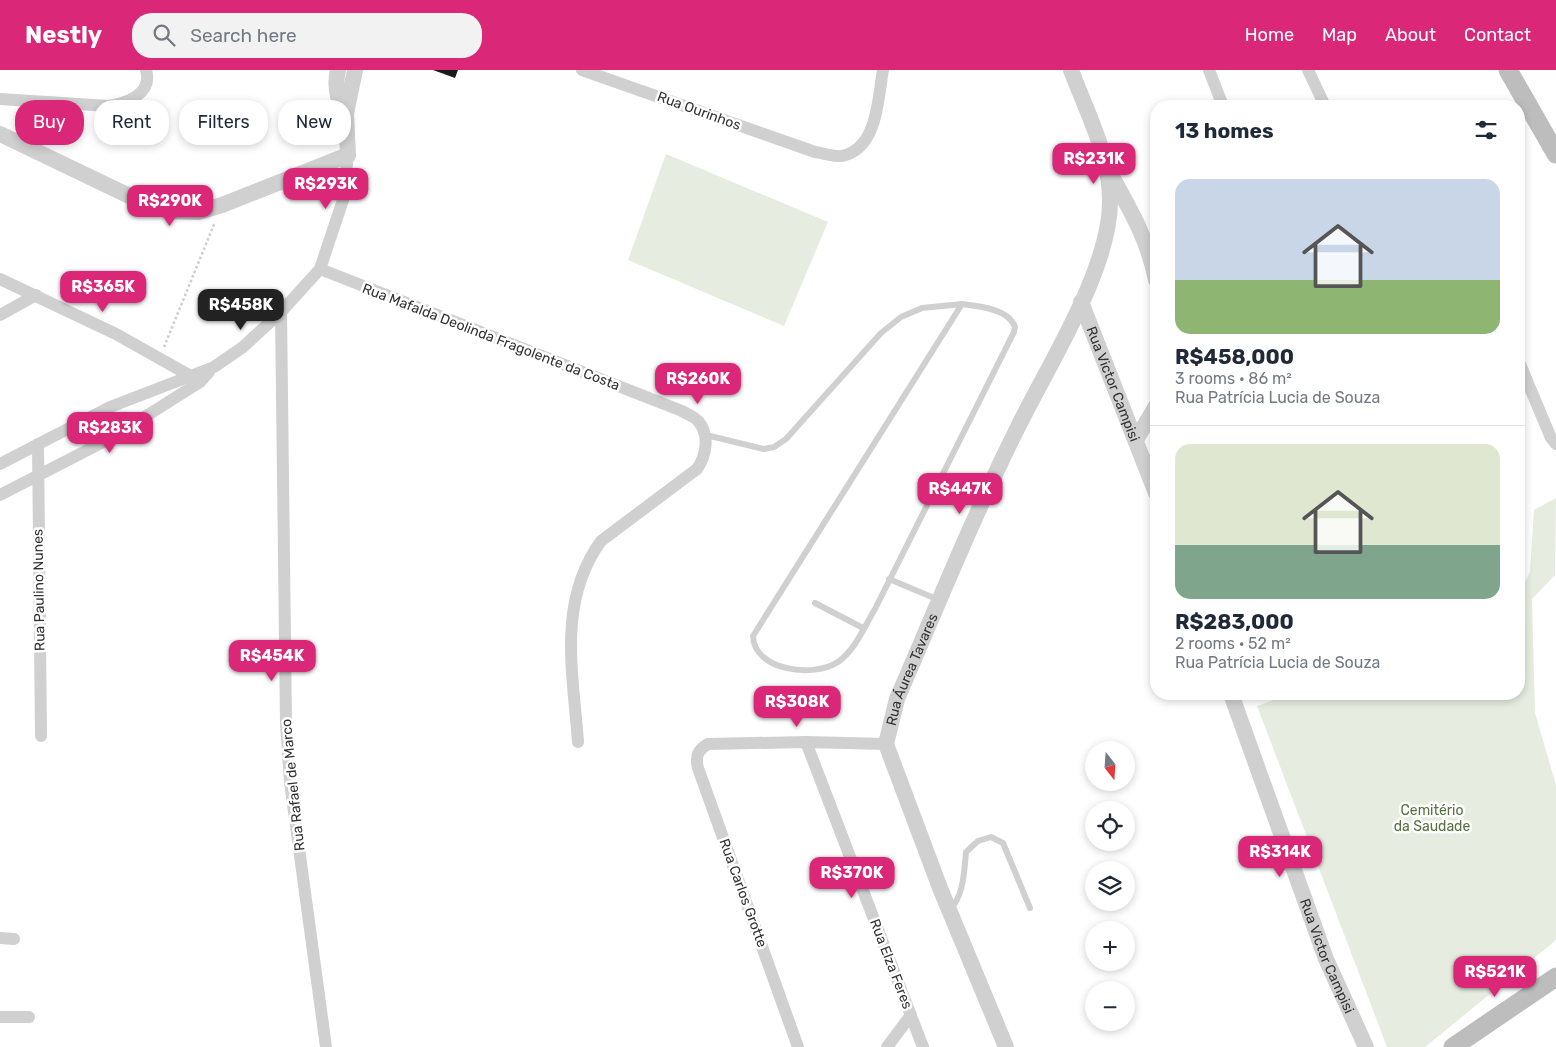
<!DOCTYPE html>
<meta charset="utf-8">
<style>
body{margin:0;font-family:Rubik,sans-serif;background:#f2f2f3;color:#1f2937;height:100vh;display:flex;flex-direction:column;font-size:19px;white-space:nowrap}
*{box-sizing:border-box;margin:0}
p{font-size:16px;color:#747a83}
.icon{flex:none;width:28px;height:28px;fill:none;stroke:currentColor;stroke-width:2;stroke-linecap:round;stroke-linejoin:round}
.map{position:relative;flex:1;overflow:hidden}
.sheet{position:absolute;left:1150px;top:30px;width:375px;height:600px;display:flex;flex-direction:column;background:#fff;border-radius:20px;box-shadow:0 2px 8px #0003}
.sheet>*{flex:none}
.top-card{position:absolute;left:15px;top:30px;width:475px;height:45px;display:flex;gap:10px}
.needle{width:32px;rotate:163deg}
.buttons{position:absolute;left:1085px;top:671px;display:grid;gap:10px}
.buttons a{display:grid;place-items:center;width:50px;height:50px;border-radius:50%;background:#fff;box-shadow:0 2px 8px #0003;font-size:25px}
.price{position:absolute;translate:-50% -42px;padding:0 11px;border-radius:10px;background:#db2777;color:#fff;font-size:16px;line-height:32px;filter:drop-shadow(0 1px 2px #0008)}
.price::after{content:'';position:absolute;left:50%;top:30px;width:15px;height:11px;margin-left:-8px;background:inherit;clip-path:polygon(0 0,100% 0,50% 100%)}
.price.on{background:#222;color:#fff}
ul{padding:0;list-style:none}
li{display:grid;align-content:center;gap:10px;height:265px;padding:0 25px}
li+li{border-top:1px solid #e0e1e3}
li span{display:grid;place-items:center;height:155px;border-radius:15px;color:#555}
li>.icon{margin-inline-start:auto}
span .icon{width:90px;height:90px;fill:#fffc;stroke-width:1}
li b{font-size:21px}
h2{display:flex;justify-content:space-between;align-items:center;height:60px;padding:0 25px;font-size:21px}
.pill{padding:0 18px;border-radius:20px;background:#fff;box-shadow:0 2px 8px #0003;font-size:18px;line-height:45px}
.pill.on{background:#db2777;color:#fff}
header{display:flex;align-items:center;gap:30px;box-sizing:border-box;height:70px;padding:0 25px;background:#db2777;color:#fff}
header strong{font-size:24px}
nav{display:flex;gap:28px;margin-inline-start:auto;font-size:18px}
.search{width:350px;height:45px;background:#f2f2f3;display:flex;align-items:center;gap:12px;box-sizing:border-box;padding:0 18px;border-radius:20px;color:#747a83;font-size:19px}
.map>svg:first-child{display:block}
.green{fill:#e6ecdf}
.building{fill:#1a1a1a}
.lines{fill:none;stroke-linecap:round;stroke-linejoin:round}
.path{stroke:#cdcdcd;stroke-width:2.5;stroke-dasharray:2.5 2.5;stroke-linecap:butt}
.service{stroke:#d0d0d0;stroke-width:6}
.minor{stroke:#d0d0d0;stroke-width:12}
.tertiary{stroke:#d0d0d0;stroke-width:16}
.secondary{stroke:#bdbdbd;stroke-width:19}
.labels{text-anchor:middle;dominant-baseline:central;stroke-width:5;stroke-linejoin:round;paint-order:stroke}
.street-label{font-size:14px;fill:#333;stroke:#fff}
.park-label{font-size:14px;fill:#56703f;stroke:#fff}
</style>
<header>
<strong>Nestly</strong>
<div class="search"><svg class="icon" aria-label="search" viewBox="0 0 24 24"><circle cx="10" cy="10" r="6"/><path d="M15 15l6 6"/></svg>Search here</div>
<nav><a>Home</a><a>Map</a><a>About</a><a>Contact</a></nav>
</header>
<div class="map">
<svg width="1556" height="977" viewBox="0 0 1556 977">
<rect width="100%" height="100%" fill="#fff"/>
<g class="green">
<polygon points="666,84 828,152 784,256 628,190"/>
<polygon points="1556,428 1555,505 1532,529 1535,643 1556,715 1556,870 1425,977 1387,977 1257,636 1290,624 1519,624 1519,525 1530,502 1534,440"/>
</g>
<polygon class="building" points="433,0 458,0 455,8"/>
<g class="lines">
<polyline class="path" points="164,277 215,152"/>
<g class="service">
<path d="M706 365 764 379 774 377 786 369 881 263 901 247 922 238 962 234 753 566C754 601 814 608 838 592 856 579 864 557 875 539L1014 262 1015 257C1009 239 979 236 962 234"/>
<polyline points="889,509 939,530"/>
<polyline points="815,533 863,558"/>
<path d="M949 841C964 826 964 802 966 782L978 771 991 767 1003 773 1030 838"/>
</g>
<g class="minor">
<path d="M582 0 815 82C823 83 834 87 842 86 878 79 878 27 883 0"/>
<polyline points="1209,0 1223,36"/>
<polyline points="1308,0 1325,36"/>
<path d="M0 29 109 36C127 33 153 24 146 0"/>
<path d="M320 199 682 341C687 344 695 347 699 352 710 366 706 386 697 399L601 471C557 532 573 602 578 672"/>
<polyline points="0,209 116,264 196,309"/>
<polyline points="281,242 286,653 290,712 326,977"/>
<polyline points="0,245 36,225"/>
<polyline points="1520,294 1551,368 1556,374"/>
<polyline points="38,374 41,666"/>
<polyline points="0,394 110,337 214,297 243,277 281,242 320,199 343,130 348,85"/>
<polyline points="0,425 113,367 200,312 209,302"/>
<polyline points="806,672 923,977"/>
<polyline points="0,868 14,869"/>
<polyline points="0,947 29,947"/>
<path d="M798 977 698 698C695 686 698 680 708 674L806 672 886 674"/>
<polyline points="887,977 911,945"/>
</g>
<g class="tertiary">
<path d="M338 0C335 13 337 28 343 40"/>
<polyline points="0,64 144,133 170,141 198,142 222,135 348,85 346,44 355,0"/>
<path d="M1111 105C1131 141 1148 170 1156 210"/>
<path id="s1" d="M1081 232 1156 423"/>
<polyline points="1136,370 1156,336"/>
<path id="s2" d="M1231 624 1326 889 1366 977"/>
<path id="s3" d="M1006 977 940 818 886 674 897 629C936 539 973 447 1017 359 1047 297 1109 202 1110 133 1111 87 1087 43 1071 0"/>
</g>
<g class="secondary">
<polyline points="1508,0 1556,84"/>
<polyline points="1453,977 1556,907"/>
</g>
</g>
<g class="labels">
<g class="street-label">
<text transform="translate(699 41) rotate(20)">Rua Ourinhos</text>
<text transform="translate(491 267) rotate(21)">Rua Mafalda Deolinda Fragolente da Costa</text>
<text stroke="none"><textPath href="#s1" startOffset="88">Rua Victor Campisi</textPath></text>
<text transform="translate(39 520) rotate(-91)">Rua Paulino Nunes</text>
<text stroke="none"><textPath href="#s3" startOffset="405">Rua Áurea Tavares</textPath></text>
<text transform="translate(293 715) rotate(-96)">Rua Rafael de Marco</text>
<text transform="translate(743 823) rotate(70)">Rua Carlos Grotte</text>
<text stroke="none"><textPath href="#s2" startOffset="279">Rua Victor Campisi</textPath></text>
<text transform="translate(891 894) rotate(69)">Rua Elza Feres</text>
</g>
<g class="park-label">
<text x="1432" y="740">Cemitério<tspan x="1432" dy="16">da Saudade</tspan></text>
</g>
</g>
</svg>
<div class="buttons">
<a><svg class="needle" viewBox="-14 -14 28 28"><path d="M0-13l5 13h-10z" fill="#e53935"/><path d="M0 13l5-13h-10z" fill="#747a83"/></svg></a>
<a><svg class="icon" aria-label="locate" viewBox="0 0 24 24"><circle cx="12" cy="12" r="6"/><path d="M12 2v4M12 18v4M2 12h4M18 12h4"/></svg></a>
<a><svg class="icon" aria-label="layers" viewBox="0 0 24 24"><path d="M12 4l9 5-9 5-9-5zM3 14l9 5 9-5"/></svg></a>
<a>+</a>
<a>−</a>
</div>
<b class="price" style="left:1094px;top:115px">R$231K</b>
<b class="price" style="left:326px;top:140px">R$293K</b>
<b class="price" style="left:170px;top:157px">R$290K</b>
<b class="price" style="left:103px;top:243px">R$365K</b>
<b class="price on" style="left:241px;top:261px">R$458K</b>
<b class="price" style="left:698px;top:335px">R$260K</b>
<b class="price" style="left:110px;top:384px">R$283K</b>
<b class="price" style="left:960px;top:445px">R$447K</b>
<b class="price" style="left:272px;top:612px">R$454K</b>
<b class="price" style="left:797px;top:658px">R$308K</b>
<b class="price" style="left:1280px;top:808px">R$314K</b>
<b class="price" style="left:852px;top:829px">R$370K</b>
<b class="price" style="left:1495px;top:928px">R$521K</b>
<div class="top-card">
<a class="pill on">Buy</a>
<a class="pill">Rent</a>
<a class="pill">Filters</a>
<a class="pill">New</a>
</div>
<section class="sheet">
<h2>13 homes<svg class="icon" aria-label="filters" viewBox="0 0 24 24"><path d="M4 7h16M4 17h16"/><circle cx="9" cy="7" r="2"/><circle cx="15" cy="17" r="2"/></svg></h2>
<ul>
<li><span style="background:linear-gradient(#c9d6e8 65%,#8fb573 0)"><svg class="icon" aria-label="home" viewBox="0 0 24 24"><path d="M3 11l9-7 9 7M6 9v11h12V9"/></svg></span><div><b>R$458,000</b><p>3 rooms · 86 m²</p><p>Rua Patrícia Lucia de Souza</p></div></li>
<li><span style="background:linear-gradient(#dfe7d0 65%,#7fa58c 0)"><svg class="icon" aria-label="home" viewBox="0 0 24 24"><path d="M3 11l9-7 9 7M6 9v11h12V9"/></svg></span><div><b>R$283,000</b><p>2 rooms · 52 m²</p><p>Rua Patrícia Lucia de Souza</p></div></li>
</ul>
</section>
</div>
